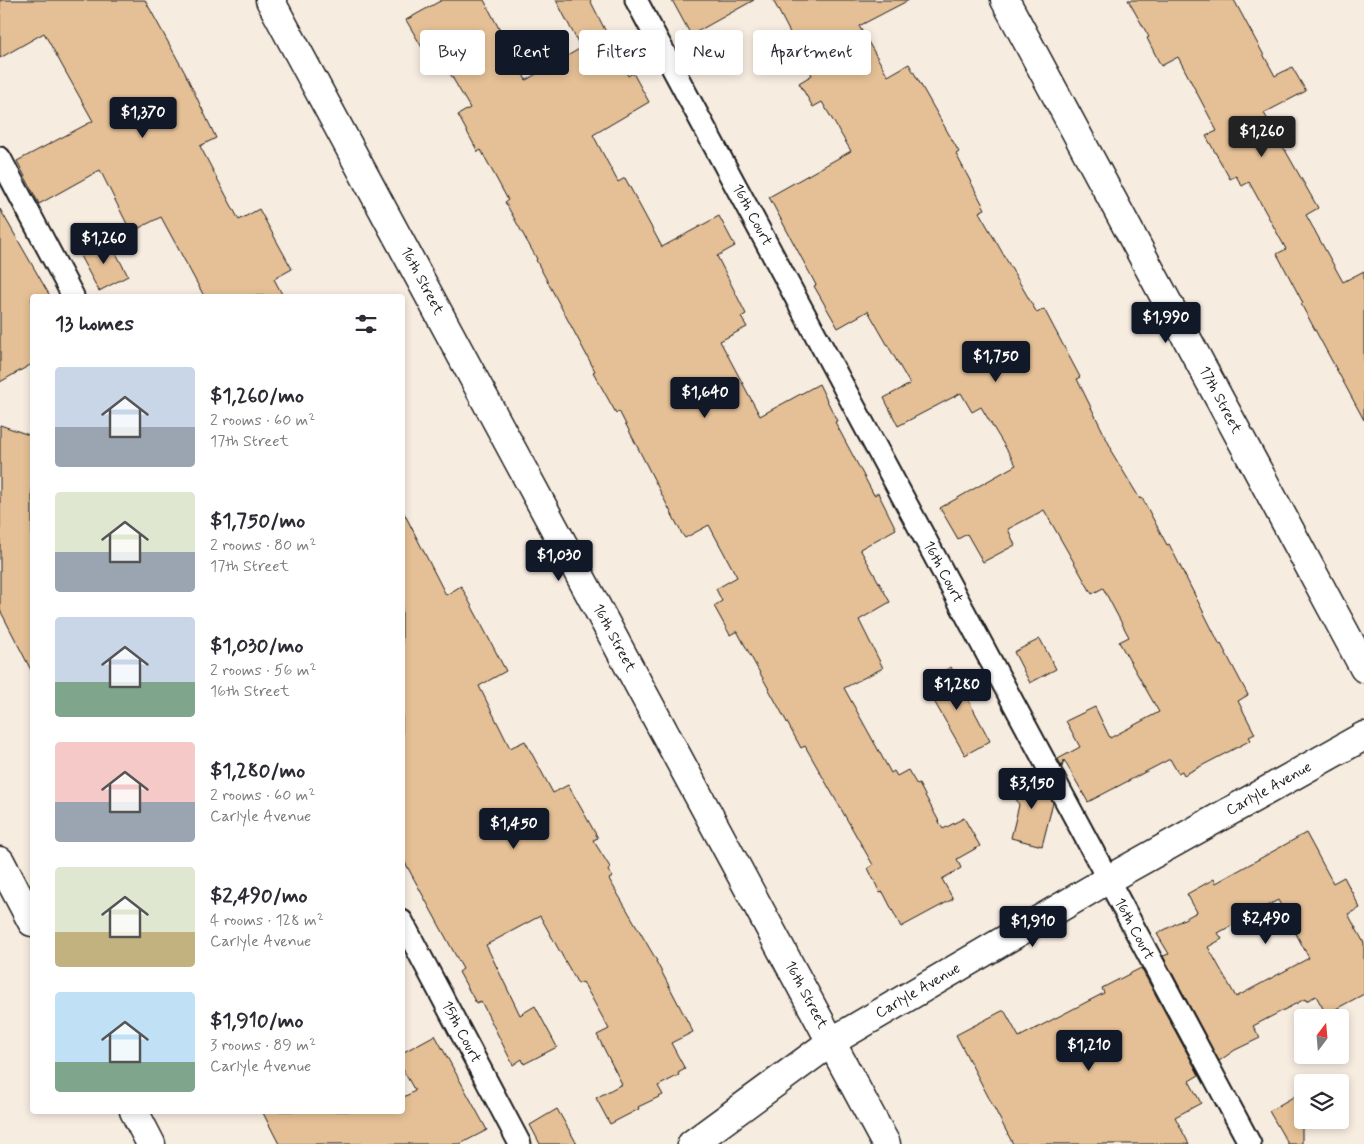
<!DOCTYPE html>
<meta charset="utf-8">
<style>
body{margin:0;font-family:Mynerve,sans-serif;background:#f2f2f3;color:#2b2b33;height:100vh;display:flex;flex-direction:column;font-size:19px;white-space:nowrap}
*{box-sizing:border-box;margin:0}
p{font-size:16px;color:#7c7c81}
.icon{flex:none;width:28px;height:28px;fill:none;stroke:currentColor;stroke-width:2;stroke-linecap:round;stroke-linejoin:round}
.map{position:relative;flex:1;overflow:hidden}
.side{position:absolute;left:30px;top:294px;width:375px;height:820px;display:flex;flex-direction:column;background:#fff;border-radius:5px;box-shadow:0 2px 8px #0003}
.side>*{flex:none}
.guide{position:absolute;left:420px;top:30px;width:475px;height:45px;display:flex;gap:10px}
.needle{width:32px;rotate:16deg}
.buttons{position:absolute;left:1294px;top:1009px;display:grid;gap:10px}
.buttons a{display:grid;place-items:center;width:55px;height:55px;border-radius:5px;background:#fff;box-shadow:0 2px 8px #0003;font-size:25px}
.price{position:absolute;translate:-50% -42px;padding:0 11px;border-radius:5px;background:#111827;color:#fff;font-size:16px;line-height:32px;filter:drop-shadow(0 1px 2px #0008)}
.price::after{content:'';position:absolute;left:50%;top:30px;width:15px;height:11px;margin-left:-8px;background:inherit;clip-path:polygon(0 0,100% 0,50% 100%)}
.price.current{background:#222;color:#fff}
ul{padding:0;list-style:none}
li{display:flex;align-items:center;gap:15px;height:125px;padding:0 25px}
li span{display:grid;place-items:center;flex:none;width:140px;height:100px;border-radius:5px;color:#555}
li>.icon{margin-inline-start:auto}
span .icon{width:60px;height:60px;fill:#fffc;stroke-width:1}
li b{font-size:21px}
h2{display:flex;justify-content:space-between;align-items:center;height:60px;padding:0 25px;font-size:21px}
.pill{padding:0 18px;border-radius:5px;background:#fff;box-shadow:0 2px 8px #0003;font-size:18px;line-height:45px}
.pill.current{background:#111827;color:#fff}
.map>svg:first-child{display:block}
.building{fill:#e5c096;stroke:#1c1c1c;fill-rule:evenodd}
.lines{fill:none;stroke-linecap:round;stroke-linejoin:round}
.service-casing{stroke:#1c1c1c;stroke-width:25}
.minor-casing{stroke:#1c1c1c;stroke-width:31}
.tertiary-casing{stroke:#1c1c1c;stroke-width:31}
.service{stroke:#fff;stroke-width:21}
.minor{stroke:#fff;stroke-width:28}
.tertiary{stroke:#fff;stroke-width:28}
.labels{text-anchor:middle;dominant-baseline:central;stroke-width:4;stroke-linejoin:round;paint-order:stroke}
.street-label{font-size:15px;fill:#1c1c1c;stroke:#fff}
</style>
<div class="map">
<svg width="1364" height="1144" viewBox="0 0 1364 1144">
<rect width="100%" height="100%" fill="#f7ece0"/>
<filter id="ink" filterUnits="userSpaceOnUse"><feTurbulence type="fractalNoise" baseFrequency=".02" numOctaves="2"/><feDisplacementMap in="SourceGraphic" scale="10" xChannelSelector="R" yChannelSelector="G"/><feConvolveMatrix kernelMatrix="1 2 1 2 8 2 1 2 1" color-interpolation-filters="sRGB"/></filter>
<g filter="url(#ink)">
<g class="building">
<polygon points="0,0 145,0 185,73 216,138 200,146 239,220 259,209 292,269 274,279 283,296 204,296 161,217 131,232 100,170 39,204 17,161 93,121 44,33 0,58"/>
<polygon points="442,0 484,0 526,80 581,48 556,0 590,0 628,76 633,73 649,102 593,135 618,182 625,178 662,247 719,216 735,246 717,256 746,314 741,317 747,327 720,341 760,416 819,384 837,421 835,422 874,495 878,493 896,529 860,549 890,602 859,620 883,668 844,688 891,773 894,771 897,776 908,770 917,785 919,784 943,829 964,818 980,846 957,859 961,868 942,879 953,899 901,927 883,892 880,893 868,868 873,865 805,746 801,748 737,631 730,635 714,606 722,601 716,589 737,577 709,525 685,538 682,534 619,411 616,413 593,372 595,371 536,260 537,259 505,202 508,200 481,150 478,152 458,115 470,108 433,44 423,49 406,20"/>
<polygon points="672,0 754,0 691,35"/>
<polygon points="773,0 909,0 859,26 888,76 909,64 959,152 956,154 985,209 979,212 1037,313 1044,309 1080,377 1077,379 1112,450 1111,451 1140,499 1142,498 1167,545 1169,544 1220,645 1221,644 1248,695 1238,701 1255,734 1249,737 1251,740 1184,775 1182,771 1178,773 1170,759 1088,802 1064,760 1062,767 1058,759 1080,747 1066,721 1095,707 1110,738 1159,712 1119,642 1129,637 1103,588 1092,594 1044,510 1008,529 1015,545 983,562 967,534 958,539 940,508 1016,465 981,407 972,412 961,393 898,426 884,398 910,384 868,311 838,328 814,286 816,285 769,197 851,151 822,102 813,107 799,83 812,75"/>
<polygon points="1128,0 1234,0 1275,76 1292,67 1306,91 1264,113 1318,208 1306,215 1343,282 1364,271 1364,420 1301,304 1303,303 1277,254 1286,249 1249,182 1242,186 1236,176 1230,179 1206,136 1217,131 1178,57 1161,66 1147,38 1149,37"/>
<polygon points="0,209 50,296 32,296 32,364 0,382"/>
<polygon points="108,238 128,276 99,291 79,254"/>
<polygon points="0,425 32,436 32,672 0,610"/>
<polygon points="402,509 446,595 461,586 506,671 479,686 510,748 525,741 553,793 568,785 598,838 593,840 610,867 608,871 613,877 609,879 657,961 656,961 693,1032 671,1043 685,1069 678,1073 679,1075 658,1086 663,1095 638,1107 639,1109 610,1124 596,1098 622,1084 597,1035 609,1029 583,982 578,984 540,916 486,945 520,1015 535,1006 557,1047 524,1064 522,1059 513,1065 481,1001 476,1003 459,972 463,969 402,857"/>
<polygon points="1040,639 1056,669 1030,683 1014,652"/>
<polygon points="951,667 990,741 965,755 923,682"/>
<polygon points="1036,771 1053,803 1042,846 1011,838 1019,805 1010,786"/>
<path d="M1306 833 1333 883 1344 877 1360 908 1348 914 1364 943V994L1330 1012 1329 1010 1325 1012 1316 996 1306 1001 1305 999 1253 1026 1260 1038 1235 1050 1219 1061 1163 956 1169 954 1157 934 1197 912 1187 894 1214 879 1216 883ZM1278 900 1309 958 1236 997 1208 947 1222 939 1218 933Z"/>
<polygon points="1141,968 1199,1075 1189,1081 1201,1103 1175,1117 1189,1144 1013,1144 956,1035 1004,1010 1019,1037 1104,993 1102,988"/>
<polygon points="435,1035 487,1130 460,1144 279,1144 262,1111 402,1111 402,1098 415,1091 402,1068 402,1053"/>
<polygon points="1302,1092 1302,1144 1288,1144 1269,1111"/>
<polygon points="557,1109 577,1144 540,1144 530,1125"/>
</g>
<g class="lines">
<g class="service-casing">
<g id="service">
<polyline points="636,0 1250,1144"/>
<polyline points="0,158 73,296"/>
<polyline points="402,921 520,1144"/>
</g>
</g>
<g class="minor-casing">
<g id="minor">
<polyline points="270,0 886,1144"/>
<polyline points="0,861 32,922"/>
<polyline points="134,1111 151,1144"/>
<polyline points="692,1144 831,1042 1107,880 1364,736"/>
</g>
</g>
<g class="tertiary-casing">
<polyline id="tertiary" points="1005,0 1364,668"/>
</g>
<use href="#service" class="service"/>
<use href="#minor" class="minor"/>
<use href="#tertiary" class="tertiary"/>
</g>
</g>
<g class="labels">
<g class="street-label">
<text transform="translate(752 215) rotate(62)">16th Court</text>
<text transform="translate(422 281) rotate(62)">16th Street</text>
<text transform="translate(1220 400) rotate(62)">17th Street</text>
<text transform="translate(943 572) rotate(62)">16th Court</text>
<text transform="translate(614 638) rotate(62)">16th Street</text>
<text transform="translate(1269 789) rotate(-29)">Carlyle Avenue</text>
<text transform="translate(1134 929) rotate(62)">16th Court</text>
<text transform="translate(918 991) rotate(-30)">Carlyle Avenue</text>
<text transform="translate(806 995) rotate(62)">16th Street</text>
<text transform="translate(461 1032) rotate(62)">15th Court</text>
</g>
</g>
</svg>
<div class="buttons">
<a><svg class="needle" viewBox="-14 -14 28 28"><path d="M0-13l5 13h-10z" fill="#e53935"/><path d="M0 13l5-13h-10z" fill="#7c7c81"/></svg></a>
<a><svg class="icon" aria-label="layers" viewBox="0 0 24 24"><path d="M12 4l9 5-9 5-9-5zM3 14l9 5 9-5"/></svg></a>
</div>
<b class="price" style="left:143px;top:139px">$1,370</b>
<b class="price current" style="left:1262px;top:158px">$1,260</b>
<b class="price" style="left:104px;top:265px">$1,260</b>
<b class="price" style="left:1166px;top:344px">$1,990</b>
<b class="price" style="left:996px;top:383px">$1,750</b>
<b class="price" style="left:705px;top:419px">$1,640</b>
<b class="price" style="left:559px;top:582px">$1,030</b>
<b class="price" style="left:957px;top:711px">$1,280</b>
<b class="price" style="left:1032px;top:810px">$3,150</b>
<b class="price" style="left:514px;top:850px">$1,450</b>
<b class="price" style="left:1266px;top:945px">$2,490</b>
<b class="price" style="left:1033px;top:948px">$1,910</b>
<b class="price" style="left:1089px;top:1072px">$1,210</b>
<div class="guide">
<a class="pill">Buy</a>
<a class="pill current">Rent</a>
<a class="pill">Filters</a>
<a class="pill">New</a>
<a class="pill">Apartment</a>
</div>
<section class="side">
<h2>13 homes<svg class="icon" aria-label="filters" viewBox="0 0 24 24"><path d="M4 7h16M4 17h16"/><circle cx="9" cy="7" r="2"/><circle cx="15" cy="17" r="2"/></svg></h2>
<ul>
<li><span style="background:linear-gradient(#c9d6e8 60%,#9aa5b1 0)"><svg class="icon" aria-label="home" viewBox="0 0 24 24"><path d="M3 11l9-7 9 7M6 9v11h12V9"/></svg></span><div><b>$1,260/mo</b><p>2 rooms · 60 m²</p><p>17th Street</p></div></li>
<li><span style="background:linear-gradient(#dfe7d0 60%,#9aa5b1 0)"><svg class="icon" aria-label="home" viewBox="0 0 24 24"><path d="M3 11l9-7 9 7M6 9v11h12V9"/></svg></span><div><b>$1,750/mo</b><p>2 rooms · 80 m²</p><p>17th Street</p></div></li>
<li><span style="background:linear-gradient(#c9d6e8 65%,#7fa58c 0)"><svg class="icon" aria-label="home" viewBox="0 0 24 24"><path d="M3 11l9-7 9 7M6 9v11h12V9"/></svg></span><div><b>$1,030/mo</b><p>2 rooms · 56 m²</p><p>16th Street</p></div></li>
<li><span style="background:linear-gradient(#f6c9c9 60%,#9aa5b1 0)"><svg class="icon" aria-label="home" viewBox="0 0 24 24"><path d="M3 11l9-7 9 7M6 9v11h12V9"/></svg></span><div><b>$1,280/mo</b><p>2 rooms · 60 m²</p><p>Carlyle Avenue</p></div></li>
<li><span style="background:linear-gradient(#dfe7d0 65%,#c2b280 0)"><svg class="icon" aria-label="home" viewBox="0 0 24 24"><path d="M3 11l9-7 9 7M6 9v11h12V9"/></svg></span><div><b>$2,490/mo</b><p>4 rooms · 128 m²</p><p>Carlyle Avenue</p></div></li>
<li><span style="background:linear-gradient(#bfe0f5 70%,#7fa58c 0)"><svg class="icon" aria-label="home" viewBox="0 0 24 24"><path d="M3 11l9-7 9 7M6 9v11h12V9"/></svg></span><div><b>$1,910/mo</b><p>3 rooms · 89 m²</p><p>Carlyle Avenue</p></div></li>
</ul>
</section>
</div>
